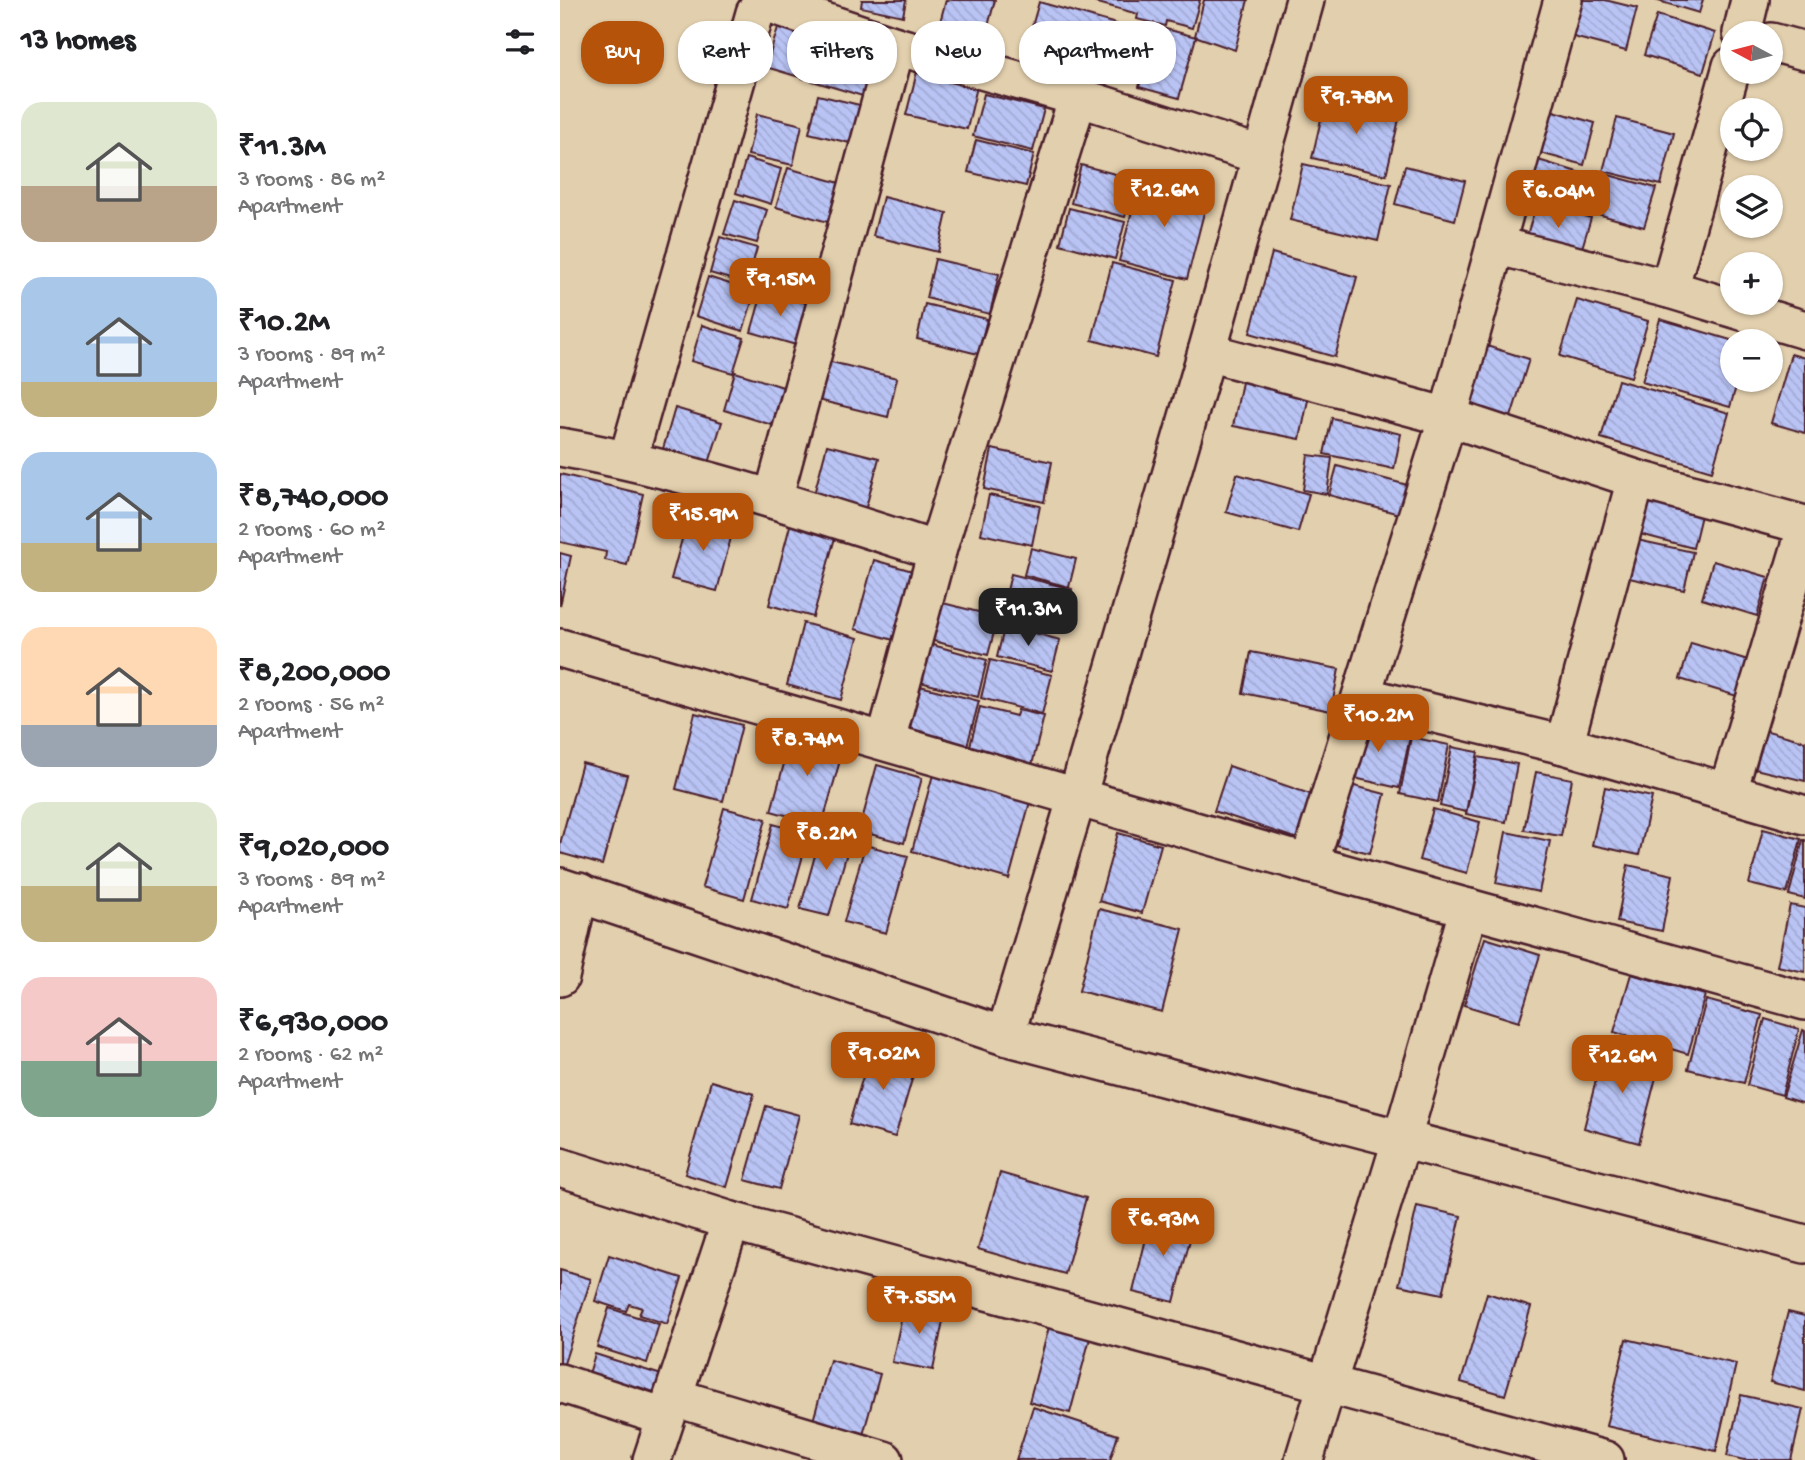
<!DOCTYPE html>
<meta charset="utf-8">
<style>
body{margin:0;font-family:"Gochi Hand",sans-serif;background:#f6f6f6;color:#202124;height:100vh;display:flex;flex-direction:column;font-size:26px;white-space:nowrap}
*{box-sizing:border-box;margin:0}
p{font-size:23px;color:#757577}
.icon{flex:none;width:38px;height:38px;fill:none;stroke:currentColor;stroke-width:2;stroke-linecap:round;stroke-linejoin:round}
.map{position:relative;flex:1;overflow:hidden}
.panel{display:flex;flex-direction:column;background:#fff;width:560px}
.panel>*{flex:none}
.banner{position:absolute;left:21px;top:21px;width:665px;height:63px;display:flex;gap:14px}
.needle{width:46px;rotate:277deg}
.buttons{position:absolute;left:1160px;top:21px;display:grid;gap:14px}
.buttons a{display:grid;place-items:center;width:63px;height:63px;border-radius:50%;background:#fff;box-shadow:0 2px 5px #0004;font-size:35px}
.price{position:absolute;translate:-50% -60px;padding:0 16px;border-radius:14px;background:#b45309;color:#fff;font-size:23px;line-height:46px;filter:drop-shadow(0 2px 4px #0008)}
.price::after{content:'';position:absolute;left:50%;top:42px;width:21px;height:16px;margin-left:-10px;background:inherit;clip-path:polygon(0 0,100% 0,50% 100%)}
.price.active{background:#222;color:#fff}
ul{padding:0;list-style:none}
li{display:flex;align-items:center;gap:21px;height:175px;padding:0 21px}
li span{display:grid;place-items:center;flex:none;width:196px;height:140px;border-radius:21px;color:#555}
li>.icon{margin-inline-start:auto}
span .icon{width:84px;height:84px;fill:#fffc;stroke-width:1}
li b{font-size:30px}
h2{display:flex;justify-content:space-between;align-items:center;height:84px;padding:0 21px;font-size:30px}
.chip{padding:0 24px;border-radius:28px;background:#fff;box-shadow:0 2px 5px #0004;font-size:24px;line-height:63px}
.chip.active{background:#b45309;color:#fff}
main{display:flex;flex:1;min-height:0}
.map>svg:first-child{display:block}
.building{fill:url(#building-back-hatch);stroke:#4a1f2b;stroke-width:2}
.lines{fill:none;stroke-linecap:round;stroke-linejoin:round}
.street-casing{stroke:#4a1f2b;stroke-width:42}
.street{stroke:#e2cfad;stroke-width:37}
</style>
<main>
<section class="panel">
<h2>13 homes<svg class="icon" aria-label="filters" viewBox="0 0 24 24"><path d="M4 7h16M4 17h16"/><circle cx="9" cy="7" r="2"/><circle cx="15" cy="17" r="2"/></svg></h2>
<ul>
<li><span style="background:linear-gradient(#dfe7d0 60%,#b9a48a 0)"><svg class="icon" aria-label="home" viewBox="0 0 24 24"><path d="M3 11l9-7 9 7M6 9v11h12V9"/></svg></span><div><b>₹11.3M</b><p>3 rooms · 86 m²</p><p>Apartment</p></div></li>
<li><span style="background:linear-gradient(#a9c7e8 75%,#c2b280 0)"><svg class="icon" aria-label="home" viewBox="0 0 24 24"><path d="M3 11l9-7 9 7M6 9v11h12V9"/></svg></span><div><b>₹10.2M</b><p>3 rooms · 89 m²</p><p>Apartment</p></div></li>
<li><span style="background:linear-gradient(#a9c7e8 65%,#c2b280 0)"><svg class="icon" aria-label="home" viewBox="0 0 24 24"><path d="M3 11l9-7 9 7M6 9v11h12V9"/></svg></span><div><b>₹8,740,000</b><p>2 rooms · 60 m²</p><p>Apartment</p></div></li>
<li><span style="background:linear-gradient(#ffd9b3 70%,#9aa5b1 0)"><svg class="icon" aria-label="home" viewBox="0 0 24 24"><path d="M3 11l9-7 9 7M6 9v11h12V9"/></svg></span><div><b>₹8,200,000</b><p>2 rooms · 56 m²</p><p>Apartment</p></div></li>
<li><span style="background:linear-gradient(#dfe7d0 60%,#c2b280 0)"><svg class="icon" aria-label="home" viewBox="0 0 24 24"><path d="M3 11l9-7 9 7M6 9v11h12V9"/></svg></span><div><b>₹9,020,000</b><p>3 rooms · 89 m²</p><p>Apartment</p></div></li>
<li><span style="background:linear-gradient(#f6c9c9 60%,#7fa58c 0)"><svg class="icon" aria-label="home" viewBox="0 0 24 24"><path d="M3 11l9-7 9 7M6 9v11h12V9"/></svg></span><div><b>₹6,930,000</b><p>2 rooms · 62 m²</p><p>Apartment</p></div></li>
</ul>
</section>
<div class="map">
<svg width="1245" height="1460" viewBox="0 0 1245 1460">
<defs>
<pattern id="building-back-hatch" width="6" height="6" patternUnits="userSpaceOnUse" patternTransform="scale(1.75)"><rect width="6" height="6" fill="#b9c4f5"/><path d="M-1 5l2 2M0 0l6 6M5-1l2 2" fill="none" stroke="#a1a8d2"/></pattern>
</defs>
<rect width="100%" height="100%" fill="#e2cfad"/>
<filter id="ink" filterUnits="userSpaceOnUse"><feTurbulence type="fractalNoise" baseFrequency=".0143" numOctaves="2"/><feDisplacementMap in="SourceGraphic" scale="14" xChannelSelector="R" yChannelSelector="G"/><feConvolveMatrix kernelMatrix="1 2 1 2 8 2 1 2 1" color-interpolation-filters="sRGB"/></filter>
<g filter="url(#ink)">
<g class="building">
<polygon points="302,0 346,0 343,16 301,7"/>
<polygon points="386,0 435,0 423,45 377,33"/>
<polygon points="527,0 640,0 632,28 606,21 605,26 577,19 578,14"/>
<polygon points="644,0 688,0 675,50 635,36"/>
<polygon points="1016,0 1045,0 1077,8 1066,51 1006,35"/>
<polygon points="1095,0 1143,0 1139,13"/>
<polygon points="479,2 556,24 543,73 465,51"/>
<polygon points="1097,15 1155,33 1143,73 1084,55"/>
<polygon points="220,21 320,50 306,97 206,67"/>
<polygon points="587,24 636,37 619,98 579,87 585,65 577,62"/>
<polygon points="359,64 419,78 407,129 346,115"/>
<polygon points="424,94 484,109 473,151 413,136"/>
<polygon points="258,95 308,107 298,145 249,133"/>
<polygon points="766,98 840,115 826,175 752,158"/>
<polygon points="980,107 1035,123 1024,165 969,150"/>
<polygon points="197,114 242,125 233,165 188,155"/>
<polygon points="1057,118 1114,133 1101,185 1043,171"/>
<polygon points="416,140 474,154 466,186 408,172"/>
<polygon points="186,158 221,169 211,204 176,193"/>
<polygon points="972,158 1027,175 1016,208 961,191"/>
<polygon points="743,164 831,184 818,241 730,220"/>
<polygon points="521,165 574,179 565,217 511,203"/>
<polygon points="845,166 905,181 895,220 835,204"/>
<polygon points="228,168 283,184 271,223 216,207"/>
<polygon points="1034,171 1096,188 1084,227 1023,210"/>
<polygon points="580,180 648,197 627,279 559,261"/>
<polygon points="323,197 387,213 378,252 313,236"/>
<polygon points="175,200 207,210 197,243 164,234"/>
<polygon points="977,202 1031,218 1019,258 965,242"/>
<polygon points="509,208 565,222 555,259 500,244"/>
<polygon points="160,237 197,248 187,284 150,273"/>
<polygon points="712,253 797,277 775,357 690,333"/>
<polygon points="375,259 439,274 430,314 366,298"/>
<polygon points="552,263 616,280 596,357 532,340"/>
<polygon points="148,277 195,292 183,331 136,316"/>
<polygon points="203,290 249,304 236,345 191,332"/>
<polygon points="1017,300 1088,321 1071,377 1000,356"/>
<polygon points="365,304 427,319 418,354 357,339"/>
<polygon points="1100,319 1174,341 1172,341 1172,380 1178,380 1170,407 1082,382"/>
<polygon points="142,325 184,338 173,373 131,361"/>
<polygon points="920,344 969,359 951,417 902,402"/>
<polygon points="1231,354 1245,358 1245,433 1211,423"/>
<polygon points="267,361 337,378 328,417 258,400"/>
<polygon points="175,372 223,387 212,425 164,410"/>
<polygon points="683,377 750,390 740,439 673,426"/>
<polygon points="1058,380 1169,413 1152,471 1041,438"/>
<polygon points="115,408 162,422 149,463 103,449"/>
<polygon points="772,418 841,434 834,469 764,454"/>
<polygon points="267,445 319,458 304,515 252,502"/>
<polygon points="432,449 492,462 484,502 424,489"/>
<polygon points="748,455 772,458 767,494 743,490"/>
<polygon points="777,466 862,489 854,518 769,495"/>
<polygon points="0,474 83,494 67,565 45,560 46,552 0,542"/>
<polygon points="677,474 749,494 738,532 666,512"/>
<polygon points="1090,494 1143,507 1133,548 1080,534"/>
<polygon points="429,495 480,506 472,545 421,534"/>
<polygon points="129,514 174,526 157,591 111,579"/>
<polygon points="231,522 276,534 253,617 209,605"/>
<polygon points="1077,540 1133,552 1124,590 1069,578"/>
<polygon points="471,548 516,559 509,587 464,575"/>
<polygon points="0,553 11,556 0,606"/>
<polygon points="314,560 356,572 337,641 295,629"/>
<polygon points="1153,561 1208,577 1197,616 1142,599"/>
<polygon points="451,574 512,589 502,632 441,616"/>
<polygon points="375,601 438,617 428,655 366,639"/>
<polygon points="243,623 298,638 281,700 227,685"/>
<polygon points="445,625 500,640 492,671 437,657"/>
<polygon points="1131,643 1188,660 1177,696 1120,679"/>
<polygon points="369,644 427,660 418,697 360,682"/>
<polygon points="691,652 779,669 771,711 683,693"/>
<polygon points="430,660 492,675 482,714 421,698"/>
<polygon points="360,686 419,701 407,746 349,731"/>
<polygon points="420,707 456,716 458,710 484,716 472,765 409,750"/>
<polygon points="135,713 182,725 163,801 116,789"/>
<polygon points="797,721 851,732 839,788 785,776"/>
<polygon points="1200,729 1245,741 1245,781 1191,768"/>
<polygon points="233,731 284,746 262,825 211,811"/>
<polygon points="851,737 889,745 878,802 840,794"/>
<polygon points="892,747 918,752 906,812 880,806"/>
<polygon points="918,757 957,764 946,822 906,814"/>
<polygon points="22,763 67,775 42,865 0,853 0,844"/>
<polygon points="317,765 362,778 344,843 299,831"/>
<polygon points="669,766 753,795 738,839 654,811"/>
<polygon points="374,771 471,798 449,879 352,851"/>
<polygon points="976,772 1012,779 1001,836 964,830"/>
<polygon points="783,783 825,794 810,853 768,843"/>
<polygon points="1045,787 1092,797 1079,855 1032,845"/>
<polygon points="164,808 206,819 184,899 142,887"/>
<polygon points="873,809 920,822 907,873 859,860"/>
<polygon points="213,824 249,834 228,909 192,899"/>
<polygon points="263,827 292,835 269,916 240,909"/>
<polygon points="1203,829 1241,839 1227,893 1189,884"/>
<polygon points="946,832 990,841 979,892 936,883"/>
<polygon points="558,833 601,845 582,913 539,901"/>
<polygon points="1243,840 1245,840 1245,899 1229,895"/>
<polygon points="305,845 348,856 326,933 284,922"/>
<polygon points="1068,865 1113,875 1102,931 1057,922"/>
<polygon points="1230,905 1245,908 1245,972 1217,966"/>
<polygon points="539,909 623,929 602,1012 519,991"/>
<polygon points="925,938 980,955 959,1022 904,1005"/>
<polygon points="1071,974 1145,995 1128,1054 1054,1032"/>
<polygon points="1146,1000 1202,1015 1184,1083 1128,1069"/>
<polygon points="1205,1019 1239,1029 1222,1095 1187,1085"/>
<polygon points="1243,1030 1245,1031 1245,1104 1223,1097"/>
<polygon points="312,1046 358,1059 335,1137 289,1124"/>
<polygon points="1044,1048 1100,1062 1079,1143 1024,1128"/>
<polygon points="151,1081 194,1094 167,1187 125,1174"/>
<polygon points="206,1106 239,1115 219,1189 185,1180"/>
<polygon points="440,1173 526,1198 505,1274 418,1249"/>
<polygon points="857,1206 901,1216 883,1294 839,1285"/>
<polygon points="592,1214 634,1224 614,1302 573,1292"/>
<polygon points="49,1255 122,1278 107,1324 79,1315 82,1308 69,1304 66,1311 35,1301"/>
<polygon points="0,1270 31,1279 0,1376"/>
<polygon points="927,1293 971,1307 945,1395 901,1382"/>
<polygon points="345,1302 385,1311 373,1370 332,1362"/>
<polygon points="49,1308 99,1324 87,1363 37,1347"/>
<polygon points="1228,1312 1245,1316 1245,1391 1210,1382"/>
<polygon points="489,1327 530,1338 510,1413 469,1402"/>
<polygon points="1066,1339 1176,1364 1156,1451 1046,1426"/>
<polygon points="35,1354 111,1378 106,1396 79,1387 78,1391 25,1387"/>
<polygon points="270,1360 320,1374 301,1442 251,1428"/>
<polygon points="1181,1395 1243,1409 1231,1460 1184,1460 1167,1456"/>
<polygon points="473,1407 558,1435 550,1460 456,1460"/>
</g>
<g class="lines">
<g class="street-casing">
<g id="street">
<polyline points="1182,33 1190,0"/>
<polyline points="1211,42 1245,51"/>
<polyline points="935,245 1109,289 1245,330"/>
<polyline points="1109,289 1172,66"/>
<polyline points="647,352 888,417 1076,479 1245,525"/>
<path d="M0 447C129 470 252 511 377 551"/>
<polyline points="68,459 195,13 200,6 211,4 336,46 518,97 700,155"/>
<polyline points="213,499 336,46"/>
<polyline points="0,648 749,864 1245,1001"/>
<polyline points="802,696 1004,745 1245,815"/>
<polyline points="326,740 377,551 518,97"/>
<polyline points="1004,745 1076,479"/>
<polyline points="1168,791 1245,532"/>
<polyline points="749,864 888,417 1003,0"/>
<polyline points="0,887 445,1036 1245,1244"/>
<polyline points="0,977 19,892"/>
<polyline points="445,1036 517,797 647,352 745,0"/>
<polyline points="0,1167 171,1221 1045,1460"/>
<polyline points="0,1383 105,1417"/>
<polyline points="113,1397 324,1460"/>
<polyline points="92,1460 171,1221"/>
<polyline points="744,1460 842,1138 909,908"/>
</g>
</g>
<use href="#street" class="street"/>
</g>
</g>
</svg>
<div class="buttons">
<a><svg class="needle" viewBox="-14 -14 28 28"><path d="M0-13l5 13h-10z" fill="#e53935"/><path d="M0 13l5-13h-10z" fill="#757577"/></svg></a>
<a><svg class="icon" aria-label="locate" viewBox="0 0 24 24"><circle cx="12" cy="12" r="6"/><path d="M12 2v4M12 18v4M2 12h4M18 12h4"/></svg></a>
<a><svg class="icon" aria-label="layers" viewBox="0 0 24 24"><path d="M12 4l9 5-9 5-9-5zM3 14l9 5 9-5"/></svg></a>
<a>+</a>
<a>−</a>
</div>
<b class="price" style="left:796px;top:136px">₹9.78M</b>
<b class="price" style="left:604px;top:229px">₹12.6M</b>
<b class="price" style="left:998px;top:230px">₹6.04M</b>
<b class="price" style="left:220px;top:318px">₹9.15M</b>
<b class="price" style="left:143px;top:553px">₹15.9M</b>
<b class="price active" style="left:468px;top:648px">₹11.3M</b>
<b class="price" style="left:818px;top:754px">₹10.2M</b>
<b class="price" style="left:247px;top:778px">₹8.74M</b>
<b class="price" style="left:266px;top:872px">₹8.2M</b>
<b class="price" style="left:323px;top:1092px">₹9.02M</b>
<b class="price" style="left:1062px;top:1095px">₹12.6M</b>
<b class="price" style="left:603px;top:1258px">₹6.93M</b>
<b class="price" style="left:359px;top:1336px">₹7.55M</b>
<div class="banner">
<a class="chip active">Buy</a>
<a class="chip">Rent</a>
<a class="chip">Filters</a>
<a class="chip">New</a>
<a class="chip">Apartment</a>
</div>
</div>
</main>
